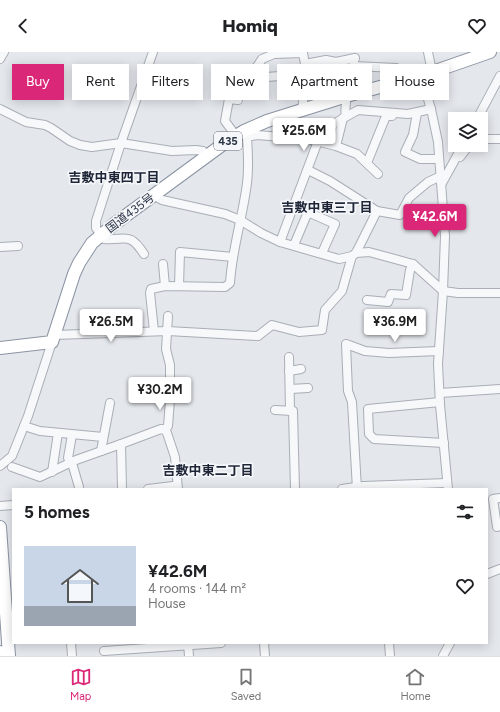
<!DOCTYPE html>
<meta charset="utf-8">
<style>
body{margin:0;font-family:Figtree,"Noto Sans JP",sans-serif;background:#f6f6f6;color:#202124;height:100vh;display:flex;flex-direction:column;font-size:15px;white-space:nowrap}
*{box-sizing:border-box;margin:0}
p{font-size:13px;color:#757577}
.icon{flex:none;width:22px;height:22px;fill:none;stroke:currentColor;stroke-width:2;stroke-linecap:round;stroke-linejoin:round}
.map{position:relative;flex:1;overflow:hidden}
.side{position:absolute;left:12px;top:436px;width:476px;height:156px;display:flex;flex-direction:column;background:#fff;border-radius:0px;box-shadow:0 2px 10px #0003}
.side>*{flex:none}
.banner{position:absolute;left:12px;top:12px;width:476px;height:36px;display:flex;gap:8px}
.tools{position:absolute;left:448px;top:60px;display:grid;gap:8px}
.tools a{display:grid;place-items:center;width:40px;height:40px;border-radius:0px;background:#fff;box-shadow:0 2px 10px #0003;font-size:20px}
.price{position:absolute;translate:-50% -34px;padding:0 9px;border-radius:4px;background:#fff;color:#222;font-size:13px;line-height:26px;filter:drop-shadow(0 1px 2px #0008)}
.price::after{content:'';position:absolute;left:50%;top:24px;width:12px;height:9px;margin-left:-6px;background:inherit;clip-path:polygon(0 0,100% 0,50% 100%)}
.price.on{background:#db2777;color:#fff}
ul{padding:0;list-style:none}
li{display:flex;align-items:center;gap:12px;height:100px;padding:0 12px}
li span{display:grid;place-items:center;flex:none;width:112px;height:80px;border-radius:0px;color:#555}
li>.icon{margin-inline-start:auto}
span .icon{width:48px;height:48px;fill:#fffc;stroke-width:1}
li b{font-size:17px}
h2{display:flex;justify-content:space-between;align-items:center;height:48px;padding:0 12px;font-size:17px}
.tag{padding:0 14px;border-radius:0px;background:#fff;box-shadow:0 2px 10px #0003;font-size:14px;line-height:36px}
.tag.on{background:#db2777;color:#fff}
header{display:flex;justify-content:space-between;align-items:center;height:52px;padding:0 12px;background:#fff;font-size:18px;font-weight:800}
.menu{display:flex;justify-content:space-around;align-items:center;height:56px;border-top:1px solid #e0e0e0;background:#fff;font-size:11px;color:#757577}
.menu a{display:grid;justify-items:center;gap:2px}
.menu .on{color:#db2777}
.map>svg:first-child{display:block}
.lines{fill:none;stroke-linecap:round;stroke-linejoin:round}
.minor-casing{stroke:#a9aeb7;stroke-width:10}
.highway-casing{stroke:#8b94a3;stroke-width:14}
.minor{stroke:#f7f8fa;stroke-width:8}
.highway{stroke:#fff;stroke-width:12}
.labels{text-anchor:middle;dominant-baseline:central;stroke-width:3.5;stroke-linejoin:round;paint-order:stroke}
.shield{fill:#f4f6f9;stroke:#676e7b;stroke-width:1}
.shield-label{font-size:11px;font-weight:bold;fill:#2b3445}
.street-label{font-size:12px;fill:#2b3445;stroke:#f4f6f9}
.neighbourhood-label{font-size:13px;font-weight:bold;fill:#1d2536;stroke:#f4f6f9}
</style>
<header><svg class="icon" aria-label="back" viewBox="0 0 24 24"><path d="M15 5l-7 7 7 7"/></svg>Homiq<svg class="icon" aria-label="heart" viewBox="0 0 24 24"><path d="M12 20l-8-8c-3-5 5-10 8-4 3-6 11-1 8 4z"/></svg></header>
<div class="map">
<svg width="500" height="604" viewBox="0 0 500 604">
<rect width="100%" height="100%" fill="#e4e7ec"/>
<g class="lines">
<g class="minor-casing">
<g id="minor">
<polyline points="428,0 432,20"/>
<polyline points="0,7 4,0"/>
<polyline points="305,12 303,1 274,2 262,7 252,22 254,26 305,22"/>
<polyline points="354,14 396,16 399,30"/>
<polyline points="421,24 431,57 438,90 445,184 443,239 438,312 440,353 448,437"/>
<polyline points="350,43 354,9"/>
<path d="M346 44C347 51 344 58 346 64"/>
<polyline points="0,57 26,70 45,73 51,76 70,89 80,93 92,95 121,91 172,99 196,98 203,99 206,104"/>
<polyline points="302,58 306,26 305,12 326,8 336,10 355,6"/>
<polyline points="417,61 413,83 405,100 420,107 439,107"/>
<polyline points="286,62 285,81 336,94 357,102 378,122"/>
<polyline points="477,67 500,24"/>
<polyline points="236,84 225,69 229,47 238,48"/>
<polyline points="481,89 487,87 500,87"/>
<polyline points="336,94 343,66"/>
<polyline points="460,105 466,97 473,93"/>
<polyline points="367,111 386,64 392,64"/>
<polyline points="308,118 330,129 377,159 400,163 409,146 428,130 441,124"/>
<polyline points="442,131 463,93"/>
<polyline points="155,142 158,146 162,148 225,162 240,168 261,181 280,190 339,207 352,204 356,201 377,159"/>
<polyline points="294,154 335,172 322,201"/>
<polyline points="280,190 318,89 324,80 335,71 358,58 408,62 431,57"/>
<polyline points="294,193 308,160"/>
<polyline points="0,195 18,194"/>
<polyline points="356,201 369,200 413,212 443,239 458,241 500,241"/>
<path d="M144 202C129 179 126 189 104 187L96 176V169L121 91 153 0"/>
<polyline points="163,212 165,234"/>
<polyline points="179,234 180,200 233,205"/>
<polyline points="367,248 388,250 391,242 406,243 410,218 413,212"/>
<polyline points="168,264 166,297 170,313 170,348 168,374 165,378 167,381 175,405 178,437"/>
<path d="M154 279 150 241 151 237 165 234 225 235 230 231C232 197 243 164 247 131 249 115 248 100 247 85L257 83 282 85 285 81"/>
<polyline points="54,283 168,279 258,284 272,273 299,280 322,278 325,258 342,239 352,204"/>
<polyline points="346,292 348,339 352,350 357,437"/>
<polyline points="349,293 365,299 389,301 439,299"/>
<polyline points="289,305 290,359"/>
<polyline points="289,319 301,317"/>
<polyline points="290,337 308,336"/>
<polyline points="440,341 500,337"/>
<polyline points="440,350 368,357 369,382 374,387 444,391"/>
<polyline points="275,358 293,359 295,437"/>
<polyline points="24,374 40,379 103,385"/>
<polyline points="72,383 68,406 72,411 79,435"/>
<polyline points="121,392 161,377 165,378"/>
<polyline points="101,399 110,351"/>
<polyline points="0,414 12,404 28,364 52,290"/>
<polyline points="12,415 40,425 76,408 121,392 122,437"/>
<polyline points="52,420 58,381"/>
<polyline points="148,437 173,434 173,437"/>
<polyline points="342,437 363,434 447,431"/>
<polyline points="500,446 493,447 497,475 500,474"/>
<polyline points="0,454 13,453"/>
<polyline points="487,522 500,517"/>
<polyline points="71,591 72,604"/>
<polyline points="188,591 189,604"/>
<polyline points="264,591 265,604"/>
<polyline points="389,591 390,604"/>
<polyline points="104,599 221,591"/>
<polyline points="443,604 450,591"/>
</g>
</g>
<g class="highway-casing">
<g id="highway">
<polyline points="0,296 52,290 74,222 79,211 92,191 113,173 226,90 244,79 267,69 350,43 421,24 490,0"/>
<polyline points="0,475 9,604"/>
<polyline points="0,600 0,604"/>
</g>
</g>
<use href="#minor" class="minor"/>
<use href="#highway" class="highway"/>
</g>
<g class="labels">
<rect class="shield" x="214" y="80" width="28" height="18" rx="3"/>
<g class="shield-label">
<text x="228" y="89">435</text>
</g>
<g class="street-label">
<text transform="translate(130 161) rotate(-37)">国道435号</text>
</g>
<g class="neighbourhood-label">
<text x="114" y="125">吉敷中東四丁目</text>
<text x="327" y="155">吉敷中東三丁目</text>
<text x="208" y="418">吉敷中東二丁目</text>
</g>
</g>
</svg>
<div class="tools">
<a><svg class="icon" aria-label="layers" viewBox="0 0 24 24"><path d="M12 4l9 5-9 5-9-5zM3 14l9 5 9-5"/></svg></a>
</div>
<b class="price" style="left:304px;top:100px">¥25.6M</b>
<b class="price on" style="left:435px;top:186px">¥42.6M</b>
<b class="price" style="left:111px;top:291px">¥26.5M</b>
<b class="price" style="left:395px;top:291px">¥36.9M</b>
<b class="price" style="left:160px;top:359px">¥30.2M</b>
<div class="banner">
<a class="tag on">Buy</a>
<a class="tag">Rent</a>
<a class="tag">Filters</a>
<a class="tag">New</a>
<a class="tag">Apartment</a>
<a class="tag">House</a>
</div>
<section class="side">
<h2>5 homes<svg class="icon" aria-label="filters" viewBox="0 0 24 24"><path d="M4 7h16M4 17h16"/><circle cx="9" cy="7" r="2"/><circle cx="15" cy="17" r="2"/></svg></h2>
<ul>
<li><span style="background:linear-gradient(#c9d6e8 75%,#9aa5b1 0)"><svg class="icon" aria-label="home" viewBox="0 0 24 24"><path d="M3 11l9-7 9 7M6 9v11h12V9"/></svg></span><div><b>¥42.6M</b><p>4 rooms · 144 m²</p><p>House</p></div><svg class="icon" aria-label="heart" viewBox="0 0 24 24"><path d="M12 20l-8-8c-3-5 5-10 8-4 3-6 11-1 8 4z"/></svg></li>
</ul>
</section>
</div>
<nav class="menu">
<a class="on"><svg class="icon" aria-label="map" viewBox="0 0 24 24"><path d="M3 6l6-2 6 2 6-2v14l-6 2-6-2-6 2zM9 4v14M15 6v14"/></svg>Map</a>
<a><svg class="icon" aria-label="saved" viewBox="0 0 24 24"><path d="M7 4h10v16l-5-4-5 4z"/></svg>Saved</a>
<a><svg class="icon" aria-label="home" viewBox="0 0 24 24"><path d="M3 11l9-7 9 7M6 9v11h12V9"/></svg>Home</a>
</nav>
